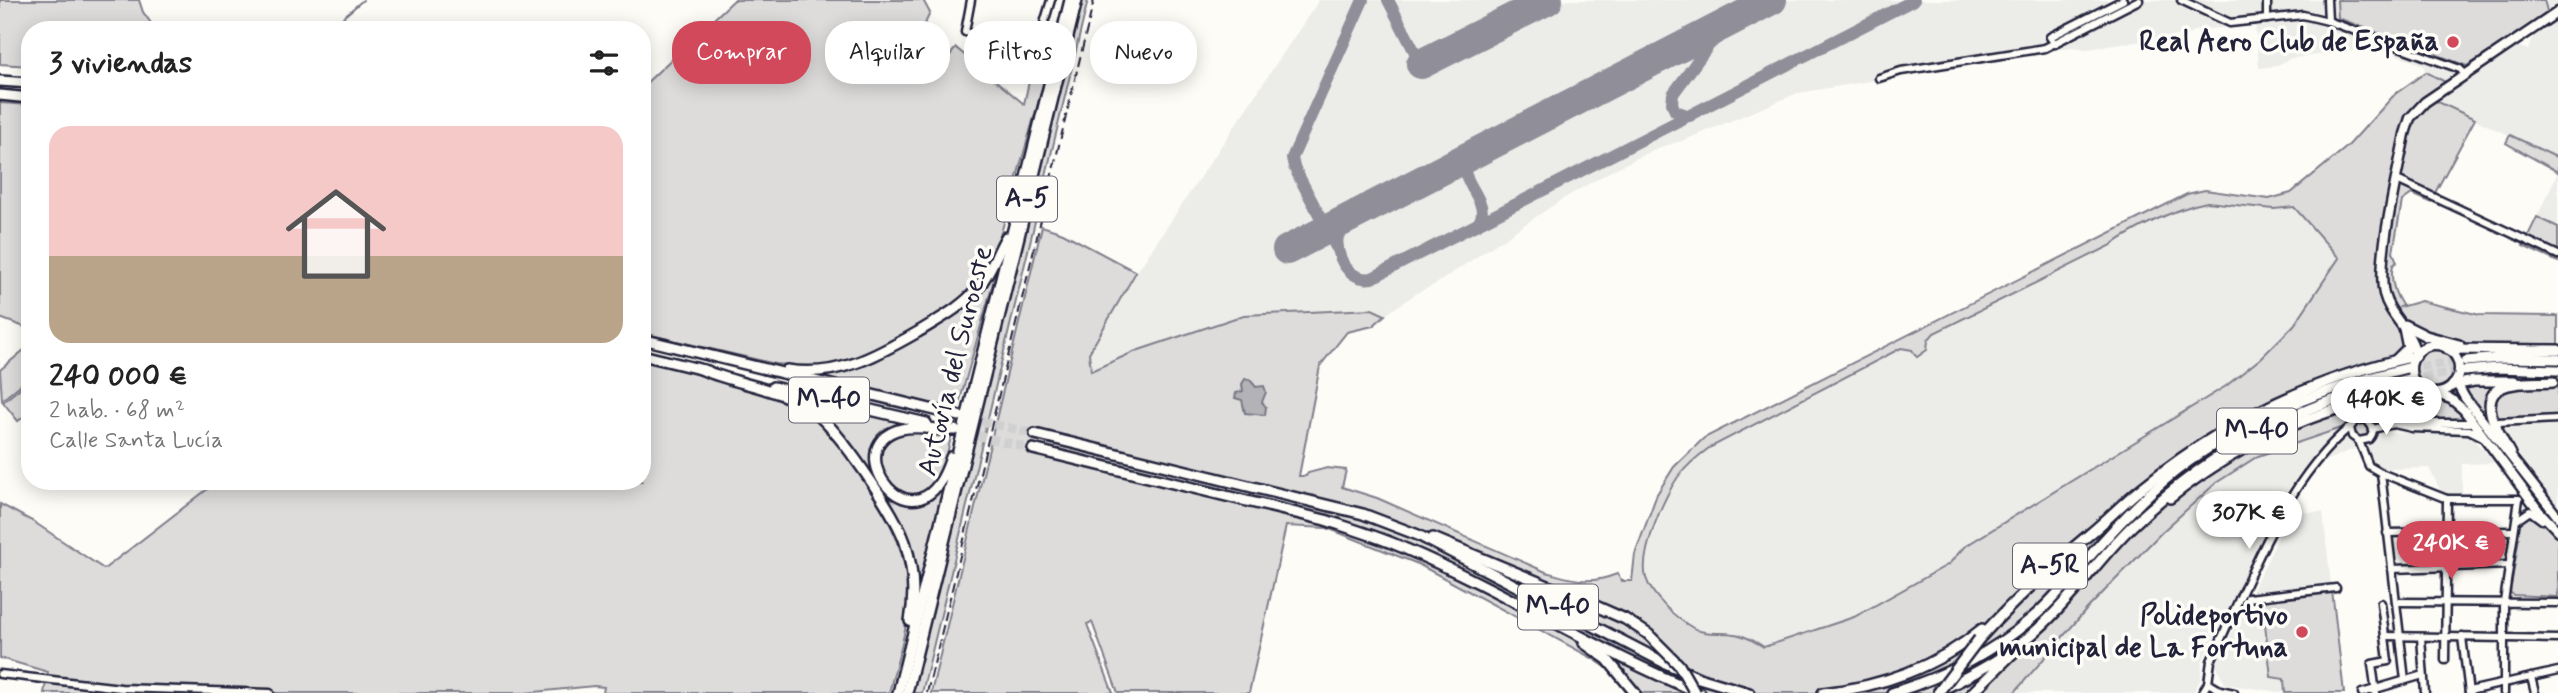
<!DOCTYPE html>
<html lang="es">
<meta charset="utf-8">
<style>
body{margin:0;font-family:Mynerve,sans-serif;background:#f2f2f2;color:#222;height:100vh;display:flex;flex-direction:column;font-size:26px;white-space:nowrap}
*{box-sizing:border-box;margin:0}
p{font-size:23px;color:#767676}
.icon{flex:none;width:38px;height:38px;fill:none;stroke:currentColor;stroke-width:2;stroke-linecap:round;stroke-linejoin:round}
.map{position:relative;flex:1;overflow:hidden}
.details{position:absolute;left:21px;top:21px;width:630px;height:469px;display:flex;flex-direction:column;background:#fff;border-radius:28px;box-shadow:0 4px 18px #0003}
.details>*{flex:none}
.guide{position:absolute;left:672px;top:21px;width:665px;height:63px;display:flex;gap:14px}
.price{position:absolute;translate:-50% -60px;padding:0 16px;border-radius:24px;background:#fff;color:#222;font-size:23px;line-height:46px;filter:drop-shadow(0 2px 4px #0008)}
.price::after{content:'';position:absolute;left:50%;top:42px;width:21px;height:16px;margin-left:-10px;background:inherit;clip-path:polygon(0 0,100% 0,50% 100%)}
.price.current{background:#d1495b;color:#fff}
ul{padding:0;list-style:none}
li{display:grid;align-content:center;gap:14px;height:371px;padding:0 28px}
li+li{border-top:2px solid #e0e0e0}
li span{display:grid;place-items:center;height:217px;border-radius:21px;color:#555}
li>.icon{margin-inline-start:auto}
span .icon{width:126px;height:126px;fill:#fffc;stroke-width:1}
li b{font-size:30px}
h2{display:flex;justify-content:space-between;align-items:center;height:84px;padding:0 28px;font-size:30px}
.pill{padding:0 24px;border-radius:28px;background:#fff;box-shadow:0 4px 18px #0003;font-size:24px;line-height:63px}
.pill.current{background:#d1495b;color:#fff}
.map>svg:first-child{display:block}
.built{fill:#ecece9}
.green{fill:#dddcdb;stroke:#807f8b;stroke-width:2;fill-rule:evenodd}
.water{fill:#b2b2b7;stroke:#787885;stroke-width:2}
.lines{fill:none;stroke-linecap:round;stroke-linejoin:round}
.stream{stroke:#787885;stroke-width:2}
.taxiway{stroke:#908f99;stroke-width:12}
.runway{stroke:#908f99;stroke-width:30}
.highway-tunnel{stroke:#d1d0d1;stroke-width:9;stroke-dasharray:9 4.5;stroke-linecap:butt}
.minor-casing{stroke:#22223b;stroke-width:11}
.major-casing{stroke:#22223b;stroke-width:13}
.highway-casing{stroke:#22223b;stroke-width:14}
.minor{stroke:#fdfcf7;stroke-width:6}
.major{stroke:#fdfcf7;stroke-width:8}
.highway{stroke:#fdfcf7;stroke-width:9}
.rail{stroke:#22223b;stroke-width:2;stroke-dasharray:10 5;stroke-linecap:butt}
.highway-bridge-casing{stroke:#22223b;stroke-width:14;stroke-linecap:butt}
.highway-bridge{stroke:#fdfcf7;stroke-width:9}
.poi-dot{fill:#d1495b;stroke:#fdfcf7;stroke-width:2.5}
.labels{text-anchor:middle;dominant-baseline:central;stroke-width:7;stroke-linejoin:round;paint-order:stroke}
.shield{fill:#fdfcf7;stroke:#646373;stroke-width:2}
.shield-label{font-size:26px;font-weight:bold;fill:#22223b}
.poi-label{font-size:28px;font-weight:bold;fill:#22223b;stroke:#fdfcf7;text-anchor:end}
.street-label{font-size:28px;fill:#22223b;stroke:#fdfcf7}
</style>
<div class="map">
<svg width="2558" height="693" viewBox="0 0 2558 693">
<rect width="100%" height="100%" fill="#fdfcf7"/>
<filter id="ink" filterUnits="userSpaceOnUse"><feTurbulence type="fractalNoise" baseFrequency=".0143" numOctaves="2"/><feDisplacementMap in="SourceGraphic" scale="14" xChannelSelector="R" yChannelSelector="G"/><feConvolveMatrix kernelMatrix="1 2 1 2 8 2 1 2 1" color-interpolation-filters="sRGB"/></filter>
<g filter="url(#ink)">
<g class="built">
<polygon points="1319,0 2388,0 2474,73 2484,70 2487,64 2517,46 2528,50 2534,36 2548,28 2543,0 2558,0 2558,158 2435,101 2455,87 2426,72 2423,65 2379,48 2292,58 2275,66 2259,68 2255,24 2192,31 2191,34 2087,49 2073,47 1798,93 1682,141 1660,147 1611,171 1561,200 1436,284 1417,293 1385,315 1372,309 1244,315 1136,351 1091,371 1089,353 1114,306"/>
<polygon points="2558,172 2558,227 2537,217"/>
<polygon points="2207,202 2295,208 2340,259 2294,325 2261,358 2226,386 1964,547 1949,564 1839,624 1764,647 1732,633 1708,633 1695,630 1659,599 1650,587 1645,576 1647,550 1669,493 1686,468 1709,448 1901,348 1912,350 1918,356 1927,350 1928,340 1934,333 2110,246 2123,237 2183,209"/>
<polygon points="2531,415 2558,416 2558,512 2502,430 2504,424 2512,419"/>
<polygon points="2380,423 2378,432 2468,434 2496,463 2462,464 2462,495 2443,495 2429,468 2383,469 2369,459 2363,445 2301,471 2278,505 2202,662 2201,679 2193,693 2014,693 2087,609 2162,532 2216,483 2258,456 2291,444 2341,428"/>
<polygon points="2323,512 2331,585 2250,596 2290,513"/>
<polygon points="2262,598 2271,676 2284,679 2285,693 2225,684 2216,665 2248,600"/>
</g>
<g class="green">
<polygon points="0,0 139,0 143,12 156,30 30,30 30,66 0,64"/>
<polygon points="734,0 923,0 930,13 922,30 950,55 956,48 1024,104 1036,50 1052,54 995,254 973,288 949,309 868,356 821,368 776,364 642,333 642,87"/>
<polygon points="1081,0 1088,0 937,631 922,693 911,693"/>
<polygon points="2337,0 2544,0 2548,15 2467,66 2338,18"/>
<path d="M2426 72 2455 87 2436 101 2475 119 2430 202 2412 194 2402 201 2393 252 2397 262 2393 265C2390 279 2394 293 2402 305L2400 307 2421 301 2480 315 2558 316V347L2506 344V388L2558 387V415L2369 425 2370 433 2361 439 2355 435 2354 426 2341 428 2258 456 2216 483 2162 532 2087 609 2014 693H1627L1610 670 1592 658 1418 564 1327 528 1286 526 1249 693H1118L1092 622 1087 624 1113 693H931L1042 226 1063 233 1136 272 1089 353 1091 371 1136 351 1244 315 1372 309 1385 315 1373 326 1347 332 1320 366 1299 476H1306L1308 473 1327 468 1346 470 1342 487 1377 498 1546 572C1574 580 1589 585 1617 574L1622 581H1632L1635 554 1657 494 1674 467 1704 438 2187 194 2205 190 2269 199 2291 193 2348 146 2395 94ZM2207 202 2274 209 2294 207 2339 258 2294 325 2261 358 2226 386 1964 547 1949 564 1854 617 1764 647C1754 641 1746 636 1735 634 1720 631 1707 636 1693 628 1676 618 1652 597 1646 578 1639 554 1664 497 1678 477 1687 465 1698 456 1709 448L1901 348 1912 350 1917 357 1927 350 1928 340 1934 333 2110 246C2135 228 2177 208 2207 202Z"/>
<polygon points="0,103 30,105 30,329 0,318"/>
<polygon points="2510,135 2558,158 2558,172 2506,143"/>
<polygon points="2537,217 2558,227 2558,262 2523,246"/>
<polygon points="1003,247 957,411 811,375 857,368 876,361 963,308"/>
<polygon points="30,345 30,377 2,400 0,370"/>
<path d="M642 361C684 370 783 393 814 418 838 438 853 464 870 490 892 523 906 553 908 593 910 626 896 662 889 693H603L604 687 594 686 525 693H44L48 672 0 658V504L34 522 104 569 218 481H642Z"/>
<polygon points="30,380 30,412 18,421 3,402"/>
<path d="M799 400 903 423C853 444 866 505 916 502 928 501 934 491 944 488L920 590 917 586 914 560 863 464Z"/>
<path d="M905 431 951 438C947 452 945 468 938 480 916 518 858 473 886 442 890 437 900 434 905 431Z"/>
<polygon points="2529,514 2534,515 2558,536 2558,597 2513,595 2510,592 2519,538 2516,536 2518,523"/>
<polygon points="2332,590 2344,693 2285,693 2284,679 2271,677 2262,598"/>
</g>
<polygon class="water" points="1245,379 1250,380 1256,387 1264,386 1266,392 1262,402 1266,407 1265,415 1245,413 1242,400 1235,398 1236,393 1243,391 1242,384"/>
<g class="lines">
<polyline class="stream" points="328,30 363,0"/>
<g class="taxiway">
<polyline points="1388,0 1421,64"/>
<polyline points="1690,116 1675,111 1672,103 1673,94 1709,45 1739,17"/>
<path d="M1474 154 1468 159 1465 172C1469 189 1492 208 1477 225"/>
<path d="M1347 219C1326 238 1342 283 1372 278L1914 0"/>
<polyline points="1336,247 1294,167 1292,158 1363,0"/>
</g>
<g class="runway">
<polyline points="1421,64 1548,0"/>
<polyline points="1287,250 1772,0"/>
</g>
<g class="highway-tunnel">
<polyline points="2407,368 2466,361"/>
<polyline points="2409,379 2464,371"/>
<polyline points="968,418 1035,434"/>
<polyline points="963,432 1033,449"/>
</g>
<g class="minor-casing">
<g id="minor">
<polyline points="971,0 965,32 1036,50 1051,0"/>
<polyline points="2181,0 2230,23 2303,15 2328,21 2460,69 2465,74"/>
<polyline points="2267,0 2267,19"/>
<polyline points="2327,0 2328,21"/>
<polyline points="2055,44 2050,37 2123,0"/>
<polyline points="1879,78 1901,71 2045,48 2139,0"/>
<polyline points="2397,180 2558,255"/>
<polyline points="2342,408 2350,412 2353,423"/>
<polyline points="2497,422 2558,419"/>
<polyline points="2403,423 2469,423"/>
<polyline points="2373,429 2394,424 2412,428 2469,430 2481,436"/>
<polyline points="2359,441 2369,466 2381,473 2447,499 2519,499 2504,602 2504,693"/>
<path d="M2359 441 2369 439C2379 427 2367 423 2362 414L2364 401"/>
<polyline points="2359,441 2352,436 2350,428 2355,421 2365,419"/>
<polyline points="2381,473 2405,680"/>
<polyline points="2517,520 2530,511 2542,520"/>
<polyline points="2387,533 2514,531"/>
<polyline points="2392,569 2509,565"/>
<polyline points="2248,598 2336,588"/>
<polyline points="2396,602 2558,603"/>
<polyline points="2385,636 2558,639"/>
<polyline points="2421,637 2425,693"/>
<polyline points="2462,637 2469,693"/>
<polyline points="2445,660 2447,499"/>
<polyline points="0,674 121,688 270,693"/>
<polyline points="2531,677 2535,693"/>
<polyline points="2208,683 2220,690 2234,693"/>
<polyline points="2469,691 2558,671"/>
<path d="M2202 693 2208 683 2211 661C2248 583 2283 482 2351 426"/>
<polyline points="2362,693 2423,675"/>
<polyline points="2376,693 2372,664 2388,661 2381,603"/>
</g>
</g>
<g class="major-casing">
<g id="major">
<circle cx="2435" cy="369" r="24"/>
<path d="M2416 356C2413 331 2390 318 2384 294 2376 261 2398 172 2405 134L2410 118 2425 102 2558 12"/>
<polyline points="2456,382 2465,398 2558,517"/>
<polyline points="2434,393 2451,399 2464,410 2539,511 2558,531"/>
</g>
</g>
<g class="highway-casing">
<g id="highway">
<polyline points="0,81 30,83"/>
<polyline points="0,95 30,98"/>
<polyline points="2404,325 2426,336 2459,345"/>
<polyline points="642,339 959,416"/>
<polyline points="2448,349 2558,350"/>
<polyline points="642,355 708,371"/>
<polyline points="2396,360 2408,348 2404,328"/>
<polyline points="2466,361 2500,358 2558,359"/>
<path d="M703 370C739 385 781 388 813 411 839 430 894 511 905 542 913 567 915 595 910 621"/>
<path d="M787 370C837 378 876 356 918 332 939 319 961 308 978 288 991 272 996 254 1006 237"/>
<polyline points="2464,371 2497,368 2558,370"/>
<polyline points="2453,385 2474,381 2514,381"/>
<polyline points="773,387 926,423"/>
<polyline points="1035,434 1363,514 1418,535 1665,663 1699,678 1749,693"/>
<path d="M1033 449 1325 520C1352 529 1380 537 1406 549 1507 592 1599 652 1700 693"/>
<path d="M2510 454C2498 432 2470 390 2514 384 2527 382 2540 383 2553 382"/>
<path d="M951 457C919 560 833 446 901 429 918 425 937 430 955 430"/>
<path d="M2170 498C2241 441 2335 399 2426 391"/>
<polyline points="1433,538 1591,604 1625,619 1648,634"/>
<path d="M1979 639C2015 599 2050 567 2091 533 2109 518 2125 501 2143 487 2224 422 2314 378 2415 356"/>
<polyline points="1584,643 1607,659 1635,693"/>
<path d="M1939 691C1974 674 2010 655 2038 629 2073 598 2098 559 2131 527 2212 449 2299 402 2409 379"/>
<polyline points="898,693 1070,0"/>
<polyline points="907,693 1077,0"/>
<path d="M1823 693C1880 687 1937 667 1982 629"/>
<path d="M1892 693C1943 677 1990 655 2031 619 2053 601 2070 578 2089 557 2116 526 2144 496 2176 471 2244 418 2325 388 2407 368"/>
<polyline points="1972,693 2017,649"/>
</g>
</g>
<use href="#minor" class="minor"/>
<use href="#major" class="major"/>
<use href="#highway" class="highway"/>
<polyline class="rail" points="927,693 1094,0"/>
<g class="highway-bridge-casing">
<g id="highway-bridge">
<polyline points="1648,634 1679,665 1695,693"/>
<polyline points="1938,693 1979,639"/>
</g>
</g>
<use href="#highway-bridge" class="highway-bridge"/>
</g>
</g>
<g class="poi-dot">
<circle cx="2453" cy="42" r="7"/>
<circle cx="2302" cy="632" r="7"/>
</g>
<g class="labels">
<g class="shield">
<rect x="997" y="176.5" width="60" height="45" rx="5"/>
<rect x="789" y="377.5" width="80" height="45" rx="5"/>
<rect x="2217" y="408.5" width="80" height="45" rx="5"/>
<rect x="2013" y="543.5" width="74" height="45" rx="5"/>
<rect x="1518" y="584.5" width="80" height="45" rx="5"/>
</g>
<g class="shield-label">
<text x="1027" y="199">A-5</text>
<text x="829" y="400">M-40</text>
<text x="2257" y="431">M-40</text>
<text x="2050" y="566">A-5R</text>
<text x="1558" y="607">M-40</text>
</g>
<g class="poi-label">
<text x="2439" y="42">Real Aero Club de España</text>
<text x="2288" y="616">Polideportivo<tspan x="2288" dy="32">municipal de La Fortuna</tspan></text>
</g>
<g class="street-label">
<text transform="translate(956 361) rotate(-76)">Autovía del Suroeste</text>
</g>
</g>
</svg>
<b class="price" style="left:2386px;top:437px">440K €</b>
<b class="price" style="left:2249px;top:551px">307K €</b>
<b class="price current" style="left:2451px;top:581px">240K €</b>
<div class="guide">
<a class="pill current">Comprar</a>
<a class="pill">Alquilar</a>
<a class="pill">Filtros</a>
<a class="pill">Nuevo</a>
</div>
<section class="details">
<h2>3 viviendas<svg class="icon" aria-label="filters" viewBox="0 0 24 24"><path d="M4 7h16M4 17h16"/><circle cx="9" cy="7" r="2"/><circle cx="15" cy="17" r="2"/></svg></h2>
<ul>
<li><span style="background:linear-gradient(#f6c9c9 60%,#b9a48a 0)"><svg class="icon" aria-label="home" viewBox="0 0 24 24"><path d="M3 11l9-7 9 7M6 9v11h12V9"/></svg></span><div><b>240 000 €</b><p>2 hab. · 68 m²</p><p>Calle Santa Lucía</p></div></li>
</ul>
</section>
</div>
